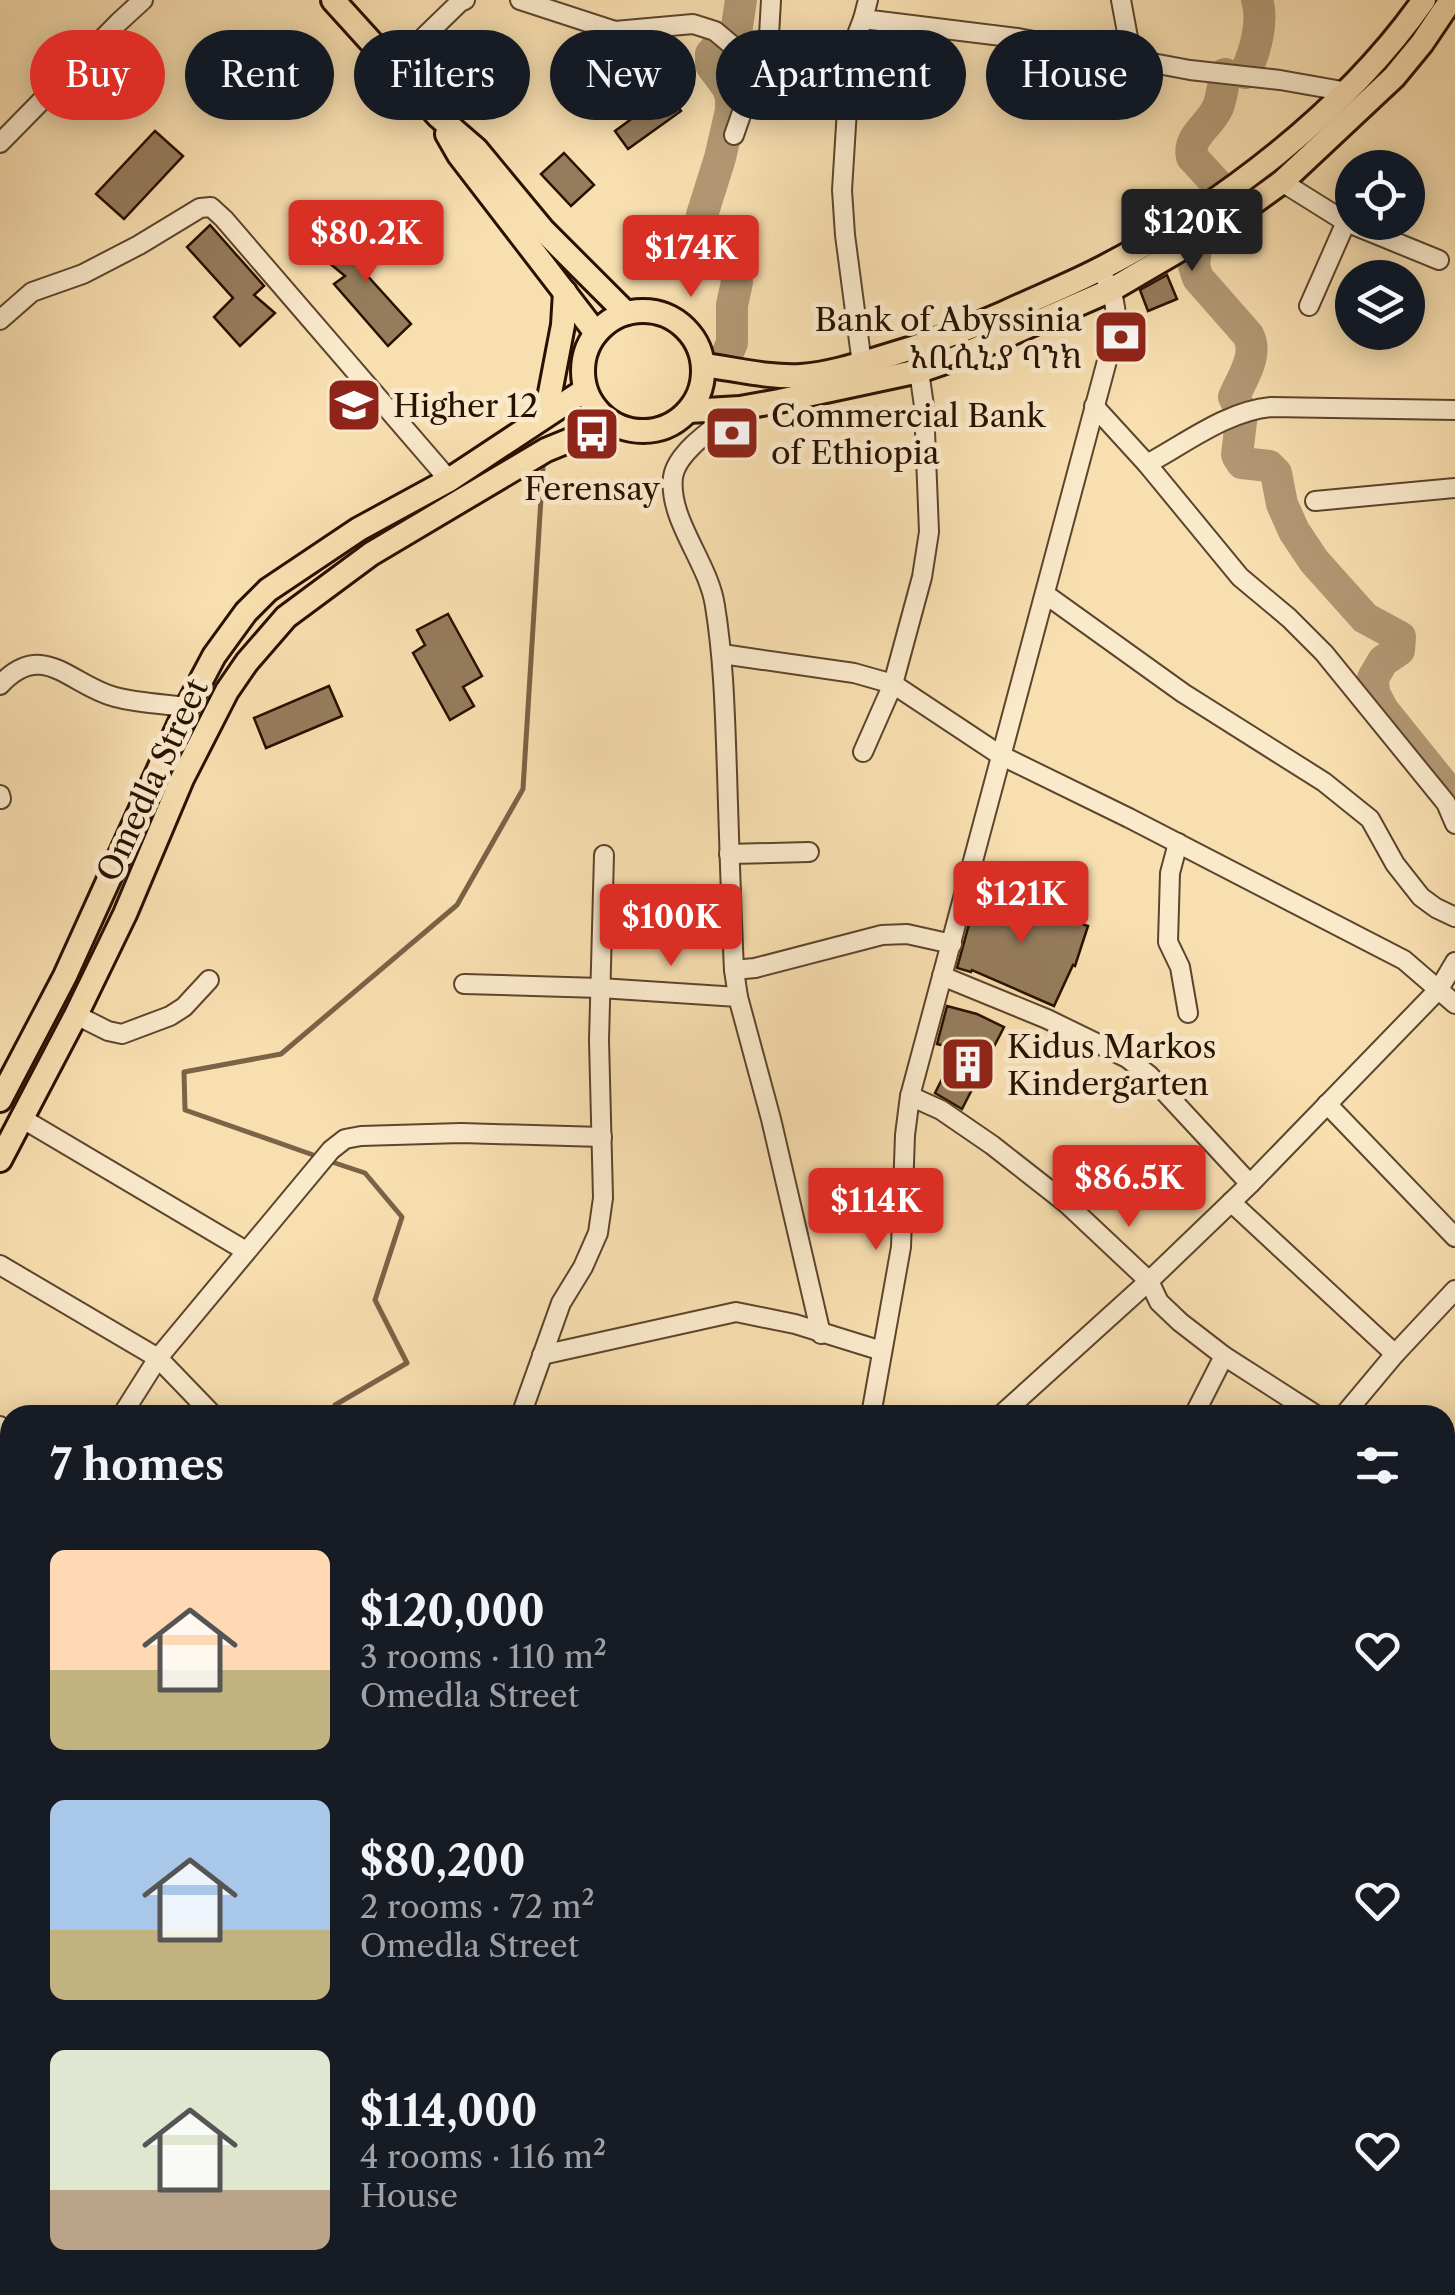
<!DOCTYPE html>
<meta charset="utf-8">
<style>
body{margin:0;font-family:"Libre Caslon Text","Noto Serif Ethiopic",serif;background:#20242c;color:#f1f3f6;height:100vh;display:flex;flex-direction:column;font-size:38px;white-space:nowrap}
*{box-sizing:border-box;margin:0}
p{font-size:32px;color:#9ea1a6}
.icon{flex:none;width:55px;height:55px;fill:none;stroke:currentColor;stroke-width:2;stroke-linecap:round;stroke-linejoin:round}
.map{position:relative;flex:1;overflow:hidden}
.sheet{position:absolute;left:0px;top:1405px;width:1455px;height:890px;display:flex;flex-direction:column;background:#171b24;border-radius:30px 30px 0 0;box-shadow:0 5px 25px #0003}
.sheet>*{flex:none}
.guide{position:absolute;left:30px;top:30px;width:1395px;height:90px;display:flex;gap:20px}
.tools{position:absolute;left:1335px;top:150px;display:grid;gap:20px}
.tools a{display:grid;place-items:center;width:90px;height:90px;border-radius:50%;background:#171b24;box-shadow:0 5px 25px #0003;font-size:50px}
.price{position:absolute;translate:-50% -85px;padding:0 22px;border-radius:10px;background:#d93025;color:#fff;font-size:32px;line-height:65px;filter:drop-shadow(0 2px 5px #0008)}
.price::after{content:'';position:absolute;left:50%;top:60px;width:30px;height:22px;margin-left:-15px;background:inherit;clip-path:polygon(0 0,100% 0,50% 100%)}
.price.active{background:#222;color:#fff}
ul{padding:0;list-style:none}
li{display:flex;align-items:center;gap:30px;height:250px;padding:0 50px}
li span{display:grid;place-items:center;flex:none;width:280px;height:200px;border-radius:15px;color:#555}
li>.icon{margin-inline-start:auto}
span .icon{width:120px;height:120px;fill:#fffc;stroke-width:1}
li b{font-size:42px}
h2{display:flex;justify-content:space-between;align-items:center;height:120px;padding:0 50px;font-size:42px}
.chip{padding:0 35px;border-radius:45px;background:#171b24;box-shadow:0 5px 25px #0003;font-size:35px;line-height:90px}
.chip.active{background:#d93025;color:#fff}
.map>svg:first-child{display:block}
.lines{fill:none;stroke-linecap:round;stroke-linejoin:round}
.stream{stroke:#7c6246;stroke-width:5}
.river{stroke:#b29974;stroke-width:32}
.building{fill:#957c5c;stroke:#2a1001;stroke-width:2.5}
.minor-casing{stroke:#5e442d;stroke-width:22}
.major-casing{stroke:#2a1001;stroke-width:28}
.minor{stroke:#faeacc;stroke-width:18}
.major{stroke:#f8dfb0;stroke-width:22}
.labels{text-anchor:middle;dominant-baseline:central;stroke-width:10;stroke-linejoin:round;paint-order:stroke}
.poi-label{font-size:32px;fill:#2a1001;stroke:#faeacc;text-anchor:start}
.street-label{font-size:32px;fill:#2a1001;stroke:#faeacc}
</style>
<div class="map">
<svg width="1455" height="2295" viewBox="0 0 1455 2295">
<rect width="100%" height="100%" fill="#f8dfb0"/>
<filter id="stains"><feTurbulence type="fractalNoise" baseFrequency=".002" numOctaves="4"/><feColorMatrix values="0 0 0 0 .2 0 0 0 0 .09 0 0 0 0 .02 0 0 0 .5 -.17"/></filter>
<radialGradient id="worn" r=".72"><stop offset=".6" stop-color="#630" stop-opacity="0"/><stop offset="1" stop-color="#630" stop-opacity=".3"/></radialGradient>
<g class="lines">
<g class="stream">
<polyline points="319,1157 185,1110 184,1072 281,1054 457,905 523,789 543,466"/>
<polyline points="329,1161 365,1173 402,1217 375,1300 407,1363 335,1405 334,1415"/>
<polyline points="228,2295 232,2285"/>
</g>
<g class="river">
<polyline points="736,33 741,0"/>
<polyline points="720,44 711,54 711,65 728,88 731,97 731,110 720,158 702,215 704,228 728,258 735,269 737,282 732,305 732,343 725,359"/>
<path d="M1245 73C1255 53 1264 21 1257 0"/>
<path d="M1224 192 1192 157C1187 136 1210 126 1218 107 1222 97 1223 85 1225 74"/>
<path d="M1197 240 1194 266 1198 278 1248 335C1259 355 1242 378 1234 397L1242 413 1237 455 1242 463 1269 466 1276 473 1282 504 1294 531 1314 561 1365 618 1400 637 1399 650 1383 661 1373 678 1374 693 1383 710 1441 782 1455 806"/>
</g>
</g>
<g class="building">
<polygon points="633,42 681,111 628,149 615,131 649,106 609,51 620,43"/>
<polygon points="155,131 183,156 124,219 96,194"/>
<polygon points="564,153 594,185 571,206 541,174"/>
<polygon points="210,225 264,286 254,295 275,313 240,346 214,317 233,298 187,247"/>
<polygon points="358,225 384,254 365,273 411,324 388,346 334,284 345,276 323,258"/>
<polygon points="1167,275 1177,299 1148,311 1140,290"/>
<polygon points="448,614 482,676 463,687 474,706 450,720 413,653 425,645 417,630"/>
<polygon points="329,686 342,716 266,748 254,718"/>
<polygon points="979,888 1088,926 1075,966 1073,965 1054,1006 972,970 971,972 957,968"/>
<polygon points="947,1006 977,1014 1004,1027 962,1109 935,1093 957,1049 937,1044"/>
</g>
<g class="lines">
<g class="minor-casing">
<g id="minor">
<polyline points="520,0 615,31 693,24 715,31 734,47 755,78"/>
<polyline points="868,0 863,19 1018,38 1190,70 1280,80 1348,92"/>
<polyline points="1121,0 1132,59"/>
<polyline points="393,67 460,2 465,0"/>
<polyline points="734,135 769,35 771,0"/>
<polyline points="0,143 119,22 143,0"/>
<polyline points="1282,182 1346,222 1439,260"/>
<polyline points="1309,306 1346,222"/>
<polyline points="0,320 32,292 83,274 139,245 200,208 211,207 224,219 449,480"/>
<polyline points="862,364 845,235 842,190 849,77 853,45 863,19"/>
<polyline points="1094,406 1147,464"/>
<path d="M740 408C720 424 677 450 673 477 668 520 709 563 715 606 724 661 725 717 727 772 729 838 731 904 734 970L738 997 771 1119 821 1334"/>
<path d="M1455 410 1271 407C1227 411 1186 443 1147 464L1240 577 1289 618 1324 653 1446 803 1455 824"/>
<polyline points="1315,501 1455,488"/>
<polyline points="1045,594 1183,693 1324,782 1370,819 1395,864 1421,897 1436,908 1455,917"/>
<polyline points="722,654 854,673 893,684 1000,755 1129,818 1404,960 1455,1004"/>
<path d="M0 685C43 638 71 686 115 697 138 703 163 704 187 707"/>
<polyline points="863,752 893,684 922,577 929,532 924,406 919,371"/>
<polyline points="0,795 1,799"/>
<polyline points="1178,843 1170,873 1168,942 1180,967 1188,1013"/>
<polyline points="729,854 809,852"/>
<polyline points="734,970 755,968 882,935 907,934 952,944"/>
<polyline points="942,976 1047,1019 1127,1058 1149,1075 1250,1184"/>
<polyline points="464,984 600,988 738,997"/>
<polyline points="76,1015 108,1031 122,1034 170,1016 184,1007 209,980"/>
<polyline points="910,1096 941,1110 992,1145 1066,1203 1149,1281 1159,1302 1180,1322 1224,1356 1316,1415"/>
<polyline points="1327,1104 1455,1237"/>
<polyline points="23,1119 246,1251"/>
<polyline points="1231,1202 1395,1354"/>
<polyline points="0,1265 158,1358 213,1415"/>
<polyline points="542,1355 736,1312 795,1324 882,1351"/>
<polyline points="122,1415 158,1358 331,1150 345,1139 361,1136 461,1133 602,1137"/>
<polyline points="521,1415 561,1303 583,1267 598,1233 603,1198 599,1040 604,855"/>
<path d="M871 1415 901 1247 905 1135 910 1096 1115 331C1117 315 1115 297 1107 282"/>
<polyline points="1001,1415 1149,1281 1250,1184 1439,989 1455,962"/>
<polyline points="1194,1415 1224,1356"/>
<polyline points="1344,1415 1395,1354 1455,1290"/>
<polyline points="0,1426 10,1433"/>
<polyline points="1445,1506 1455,1498"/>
<polyline points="1445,1568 1455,1587"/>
<polyline points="1445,1628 1455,1621"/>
<polyline points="0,1640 10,1643"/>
<polyline points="0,1854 10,1818"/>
<polyline points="1445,1884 1455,1879"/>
<polyline points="1445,1898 1455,1917"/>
<polyline points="0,2103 10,2110"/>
<polyline points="0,2146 10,2133"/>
<polyline points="1445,2245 1455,2243"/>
<polyline points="1445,2268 1455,2266"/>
<polyline points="816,2285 817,2295"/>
<polyline points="1176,2285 1180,2295"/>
<polyline points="422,2295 425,2285"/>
<polyline points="638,2295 650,2285"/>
<polyline points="1311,2295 1312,2291 1320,2285"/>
<polyline points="1418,2295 1420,2285"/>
</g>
</g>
<g class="major-casing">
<g id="major">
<polyline points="333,0 439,117 476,149 543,230 626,313"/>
<polyline points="447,134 459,155 596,333"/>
<circle cx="643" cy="371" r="60"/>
<path d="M704 365C735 369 770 378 801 376 829 374 857 365 883 357 924 345 964 331 1004 313 1036 298 1069 285 1100 269 1221 207 1346 111 1424 0"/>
<polyline points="689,411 740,408 779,401 919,371 951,360 1111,290 1227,222 1282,182 1394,77 1422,43 1451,0"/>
<polyline points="546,414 563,325 565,292"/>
<polyline points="0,1100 65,976 187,707 214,656 246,612 268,590 359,529 449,480 585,390"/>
<polyline points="0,1160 76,1015 125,914 182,779 227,691 247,662 286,617 371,554 546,450 612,423"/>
</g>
</g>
<use href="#minor" class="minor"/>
<use href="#major" class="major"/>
</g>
<defs>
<g id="bank-square" transform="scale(2.875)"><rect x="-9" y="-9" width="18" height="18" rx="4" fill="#8f2418" stroke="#faeacc"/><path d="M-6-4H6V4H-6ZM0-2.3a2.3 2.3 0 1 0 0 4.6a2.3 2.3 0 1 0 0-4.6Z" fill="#fff"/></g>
<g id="university-square" transform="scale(2.875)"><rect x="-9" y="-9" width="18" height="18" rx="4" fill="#8f2418" stroke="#faeacc"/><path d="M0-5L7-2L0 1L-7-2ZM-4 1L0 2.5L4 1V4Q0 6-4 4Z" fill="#fff"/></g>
<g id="bus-square" transform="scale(2.875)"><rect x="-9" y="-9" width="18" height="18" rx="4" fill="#8f2418" stroke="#faeacc"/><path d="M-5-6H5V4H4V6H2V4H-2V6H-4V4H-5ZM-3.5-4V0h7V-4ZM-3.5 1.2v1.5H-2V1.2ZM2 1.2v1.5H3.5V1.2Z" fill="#fff"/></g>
<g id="building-square" transform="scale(2.875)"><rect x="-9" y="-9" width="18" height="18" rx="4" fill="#8f2418" stroke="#faeacc"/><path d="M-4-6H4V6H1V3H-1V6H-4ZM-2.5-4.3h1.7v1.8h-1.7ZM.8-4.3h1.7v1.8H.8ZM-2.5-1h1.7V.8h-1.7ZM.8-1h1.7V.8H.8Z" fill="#fff"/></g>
</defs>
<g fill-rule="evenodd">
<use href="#bank-square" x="1121" y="337"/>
<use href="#university-square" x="354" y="405"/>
<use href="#bank-square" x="732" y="433"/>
<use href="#bus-square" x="592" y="434"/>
<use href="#building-square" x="968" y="1064"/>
</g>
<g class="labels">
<g class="poi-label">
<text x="1082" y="319" text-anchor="end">Bank of Abyssinia<tspan x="1082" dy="37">አቢሲኒያ ባንክ</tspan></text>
<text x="393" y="405">Higher 12</text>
<text x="771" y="415">Commercial Bank<tspan x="771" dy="37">of Ethiopia</tspan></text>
<text x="592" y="488" text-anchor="middle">Ferensay</text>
<text x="1007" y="1046">Kidus Markos<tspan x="1007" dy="37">Kindergarten</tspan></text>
</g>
<g class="street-label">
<text transform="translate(152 780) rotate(-65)">Omedla Street</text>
</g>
</g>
<rect width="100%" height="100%" filter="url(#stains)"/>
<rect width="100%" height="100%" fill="url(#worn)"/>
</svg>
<div class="tools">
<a><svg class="icon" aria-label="locate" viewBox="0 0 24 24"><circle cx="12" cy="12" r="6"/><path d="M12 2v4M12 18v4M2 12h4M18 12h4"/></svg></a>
<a><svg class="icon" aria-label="layers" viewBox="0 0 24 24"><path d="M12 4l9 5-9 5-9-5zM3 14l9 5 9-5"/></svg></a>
</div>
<b class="price active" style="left:1192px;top:274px">$120K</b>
<b class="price" style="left:366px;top:285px">$80.2K</b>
<b class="price" style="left:691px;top:300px">$174K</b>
<b class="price" style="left:1021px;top:946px">$121K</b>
<b class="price" style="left:671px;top:969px">$100K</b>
<b class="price" style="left:1129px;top:1230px">$86.5K</b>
<b class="price" style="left:876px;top:1253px">$114K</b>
<div class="guide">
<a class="chip active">Buy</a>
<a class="chip">Rent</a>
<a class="chip">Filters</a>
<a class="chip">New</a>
<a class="chip">Apartment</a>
<a class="chip">House</a>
</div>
<section class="sheet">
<h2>7 homes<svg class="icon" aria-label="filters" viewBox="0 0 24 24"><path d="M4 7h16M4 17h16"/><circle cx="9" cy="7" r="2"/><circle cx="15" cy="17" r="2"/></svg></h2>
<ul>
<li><span style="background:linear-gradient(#ffd9b3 60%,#c2b280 0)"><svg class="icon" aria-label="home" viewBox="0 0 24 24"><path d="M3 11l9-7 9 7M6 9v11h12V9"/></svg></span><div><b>$120,000</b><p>3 rooms · 110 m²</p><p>Omedla Street</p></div><svg class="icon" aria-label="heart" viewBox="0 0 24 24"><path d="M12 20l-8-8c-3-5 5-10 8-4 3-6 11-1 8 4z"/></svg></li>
<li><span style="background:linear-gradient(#a9c7e8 65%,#c2b280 0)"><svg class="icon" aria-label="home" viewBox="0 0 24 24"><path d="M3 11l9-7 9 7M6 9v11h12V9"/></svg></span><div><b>$80,200</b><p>2 rooms · 72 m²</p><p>Omedla Street</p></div><svg class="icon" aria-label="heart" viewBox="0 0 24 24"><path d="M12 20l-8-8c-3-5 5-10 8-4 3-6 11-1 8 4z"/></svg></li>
<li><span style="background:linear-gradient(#dfe7d0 70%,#b9a48a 0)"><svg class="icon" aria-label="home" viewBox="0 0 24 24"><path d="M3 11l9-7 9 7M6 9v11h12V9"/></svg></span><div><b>$114,000</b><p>4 rooms · 116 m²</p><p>House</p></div><svg class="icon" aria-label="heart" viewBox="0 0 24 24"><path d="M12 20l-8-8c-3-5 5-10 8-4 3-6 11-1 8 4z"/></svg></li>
</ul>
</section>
</div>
